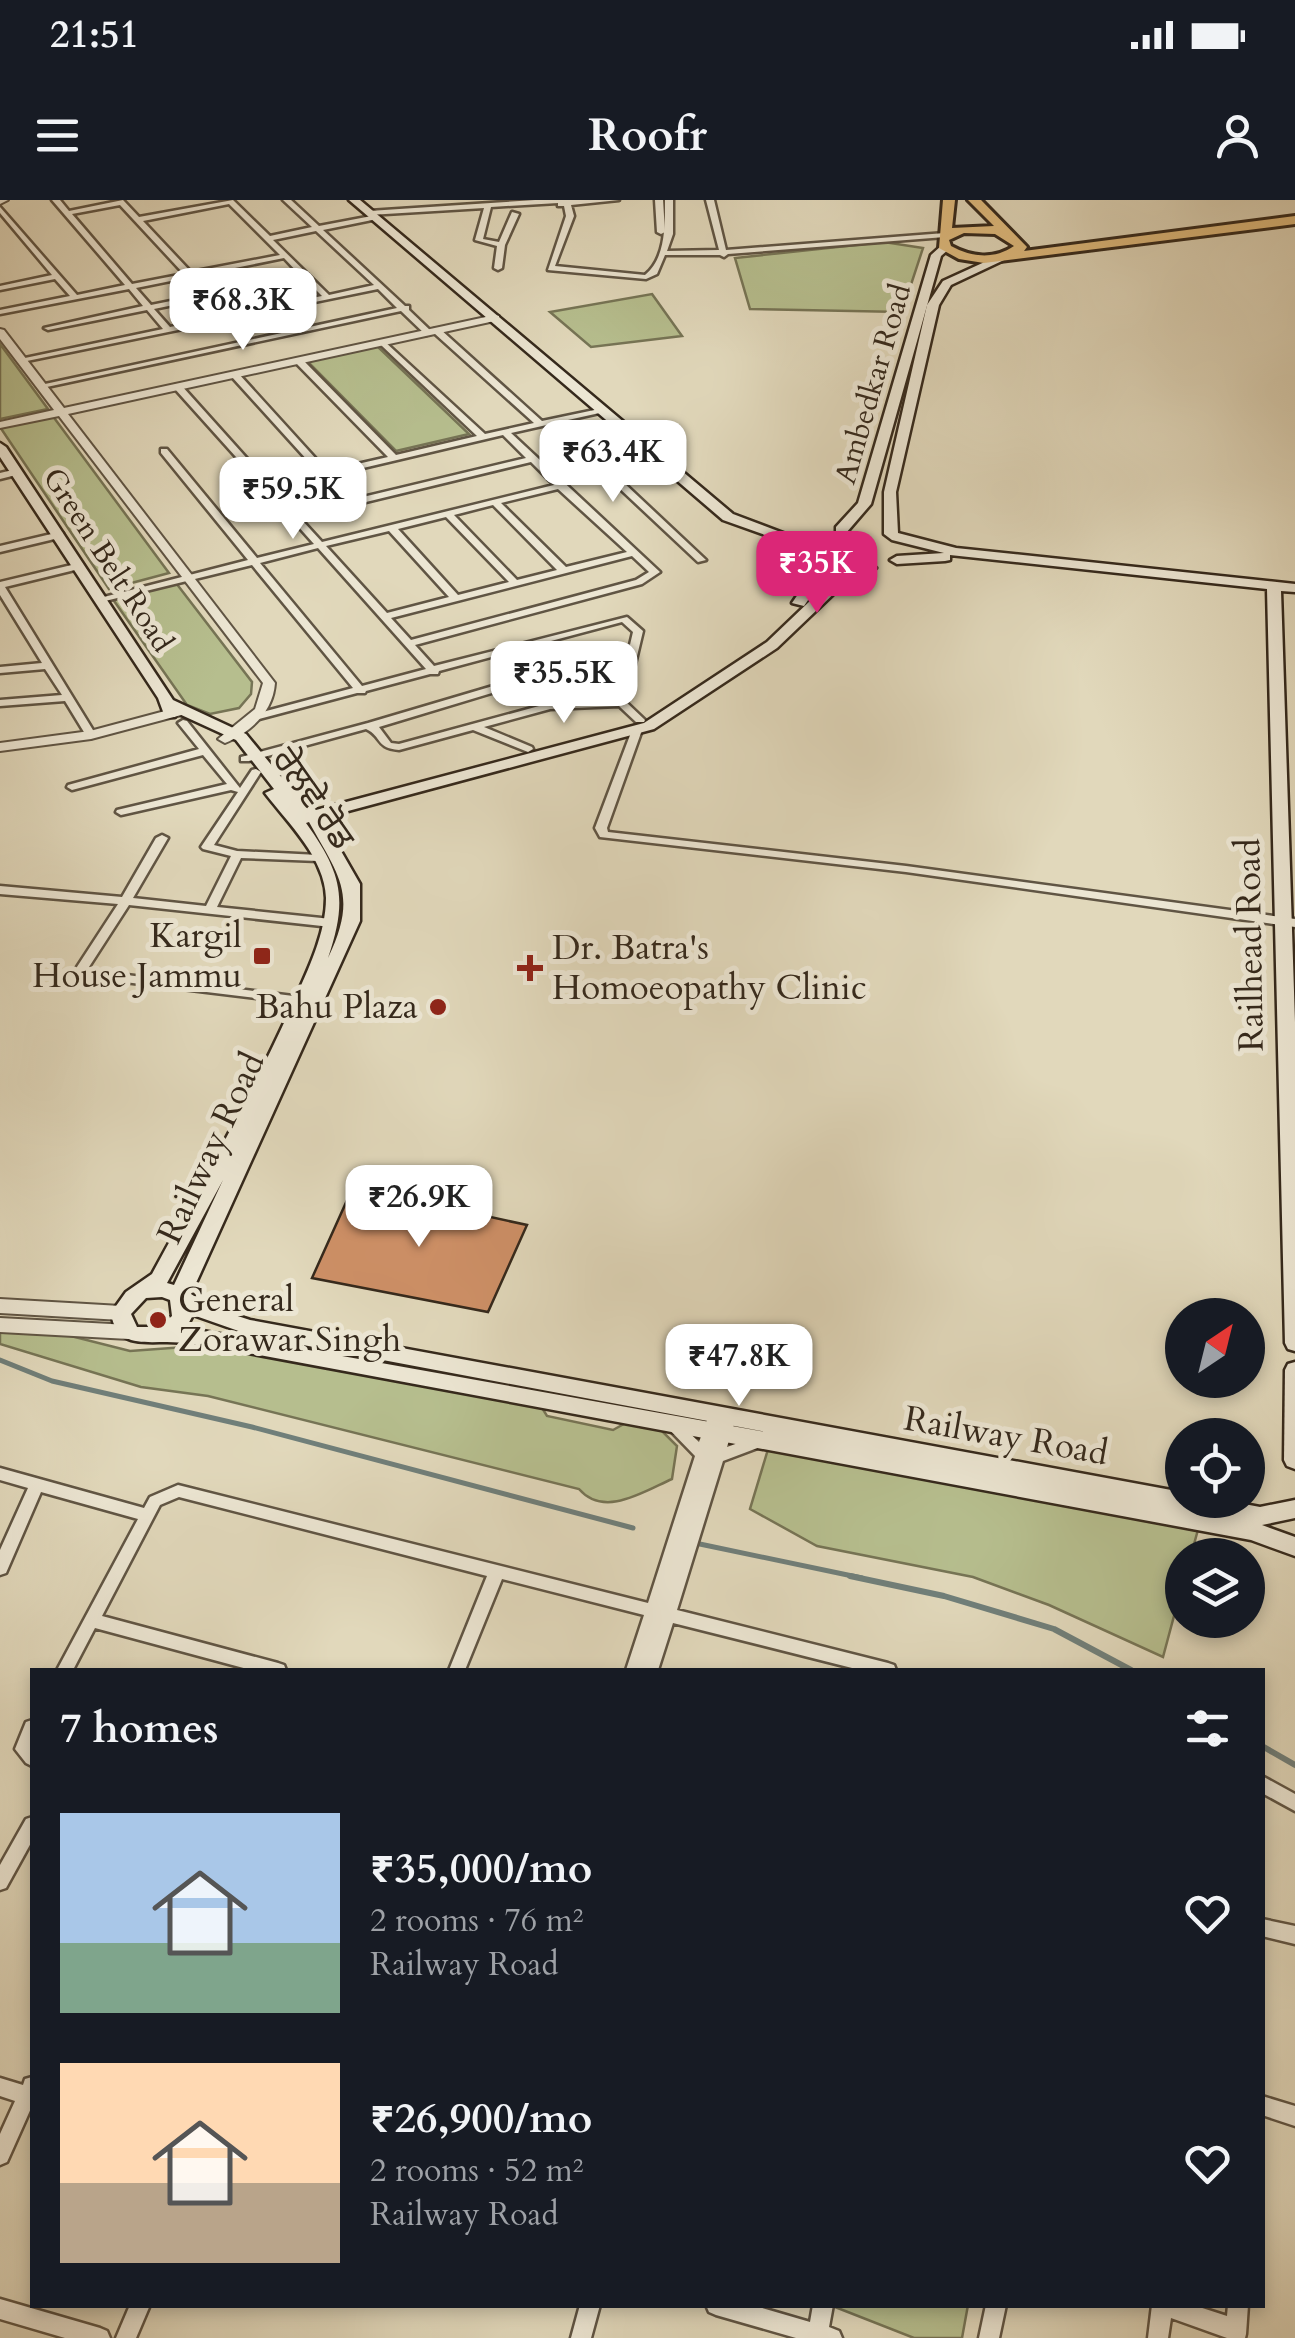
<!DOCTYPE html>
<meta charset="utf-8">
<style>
body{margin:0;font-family:Cardo,"Noto Sans Gurmukhi",serif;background:#242831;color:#f1f3f6;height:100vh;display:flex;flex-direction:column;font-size:38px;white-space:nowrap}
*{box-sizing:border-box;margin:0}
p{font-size:32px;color:#9ea1a6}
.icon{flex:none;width:55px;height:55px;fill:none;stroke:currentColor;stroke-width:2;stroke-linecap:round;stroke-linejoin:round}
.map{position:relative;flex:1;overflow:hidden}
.drawer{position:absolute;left:30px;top:1468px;width:1235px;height:640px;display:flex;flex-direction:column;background:#171b24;border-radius:0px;box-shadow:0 5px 15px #0003}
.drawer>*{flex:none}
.needle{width:65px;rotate:35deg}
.fabs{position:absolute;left:1165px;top:1098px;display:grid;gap:20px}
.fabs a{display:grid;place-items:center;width:100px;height:100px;border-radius:50%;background:#171b24;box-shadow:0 5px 15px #0003;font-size:50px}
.price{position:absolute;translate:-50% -85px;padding:0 22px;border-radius:20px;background:#fff;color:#222;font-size:32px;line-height:65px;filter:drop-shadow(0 2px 5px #0008)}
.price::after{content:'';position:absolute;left:50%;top:60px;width:30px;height:22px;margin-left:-15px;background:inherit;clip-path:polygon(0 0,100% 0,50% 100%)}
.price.current{background:#db2777;color:#fff}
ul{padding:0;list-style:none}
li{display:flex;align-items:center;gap:30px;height:250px;padding:0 30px}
li span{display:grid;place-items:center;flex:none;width:280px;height:200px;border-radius:0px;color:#555}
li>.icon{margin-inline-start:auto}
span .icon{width:120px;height:120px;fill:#fffc;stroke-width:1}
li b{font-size:42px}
h2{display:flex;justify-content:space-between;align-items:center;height:120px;padding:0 30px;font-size:42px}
.status{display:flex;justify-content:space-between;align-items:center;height:70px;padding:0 50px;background:#171b24;direction:ltr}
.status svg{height:28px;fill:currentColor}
header{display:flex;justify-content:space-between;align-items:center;height:130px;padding:0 30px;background:#171b24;font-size:45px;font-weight:800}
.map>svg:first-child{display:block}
.green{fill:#b6be8e;stroke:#767455;stroke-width:2.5}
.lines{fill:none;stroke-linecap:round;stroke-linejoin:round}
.stream-far1{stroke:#707f7a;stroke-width:5}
.stream{stroke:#707f7a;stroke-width:6}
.building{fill:#ce9067;stroke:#35291c;stroke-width:2.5}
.minor-casing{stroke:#605544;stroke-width:5}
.tertiary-casing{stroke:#605544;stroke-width:4}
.secondary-casing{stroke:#35291c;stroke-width:5}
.primary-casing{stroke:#35291c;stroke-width:6}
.minor{fill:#ece6d3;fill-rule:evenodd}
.tertiary{fill:#ece6d3;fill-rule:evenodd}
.secondary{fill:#ece6d3;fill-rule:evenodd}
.primary{fill:#e0bc7e;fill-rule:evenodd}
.poi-dot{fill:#8f2418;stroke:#ece6d3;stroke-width:4}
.labels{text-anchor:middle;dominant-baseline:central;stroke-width:10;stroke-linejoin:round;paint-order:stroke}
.far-street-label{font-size:30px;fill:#35291c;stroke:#ece6d3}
.street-label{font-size:35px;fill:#35291c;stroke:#ece6d3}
.poi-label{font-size:35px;fill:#35291c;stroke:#ece6d3;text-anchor:end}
</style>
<div class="status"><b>21:51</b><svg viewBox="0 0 49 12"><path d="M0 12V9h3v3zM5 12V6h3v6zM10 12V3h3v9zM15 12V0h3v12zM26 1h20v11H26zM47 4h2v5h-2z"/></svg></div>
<header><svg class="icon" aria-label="menu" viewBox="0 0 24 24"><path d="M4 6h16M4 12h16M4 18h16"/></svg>Roofr<svg class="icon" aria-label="person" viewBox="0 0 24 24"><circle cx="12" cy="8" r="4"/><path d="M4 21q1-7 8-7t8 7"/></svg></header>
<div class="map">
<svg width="1295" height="2138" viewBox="0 0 1295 2138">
<rect width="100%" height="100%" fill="#e1d8bb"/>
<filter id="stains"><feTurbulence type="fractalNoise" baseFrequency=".002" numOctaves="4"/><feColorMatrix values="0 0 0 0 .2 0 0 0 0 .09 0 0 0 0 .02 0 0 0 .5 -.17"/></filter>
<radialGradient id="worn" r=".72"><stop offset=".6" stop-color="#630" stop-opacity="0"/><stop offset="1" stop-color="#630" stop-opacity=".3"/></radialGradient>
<g class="green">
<polygon points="884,42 923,48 902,112 750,109 735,58"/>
<polygon points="652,94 682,136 591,147 550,112"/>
<polygon points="0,144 48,209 0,219"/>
<polygon points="375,144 469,234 396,251 305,159"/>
<polygon points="52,215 169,373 109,389 0,227"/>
<polygon points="176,383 252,482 251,494 239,508 210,514 187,505 112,398"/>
<path d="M0 1129 59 1133 130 1151 185 1147 273 1156 539 1203 547 1216 613 1230 631 1220 660 1229 677 1246 672 1279C643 1292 604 1318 579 1289L208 1196 141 1187 0 1144Z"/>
<polygon points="769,1246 1199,1326 1191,1355 1182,1355 1182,1386 1163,1457 1049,1405 973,1377 817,1346 750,1309"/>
<polygon points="830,2105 968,2105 962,2138 914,2138"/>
</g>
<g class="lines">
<g class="stream-far1">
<polyline points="0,1160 52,1181 252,1227 633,1328"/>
<polyline points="695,1343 862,1378"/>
</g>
<g class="stream">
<polyline points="850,1376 944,1396 1054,1429 1131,1470"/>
<polyline points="1262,1546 1295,1565"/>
</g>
</g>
<polygon class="building" points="353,987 527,1025 488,1112 312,1078"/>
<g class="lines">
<g class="minor-casing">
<g id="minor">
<path d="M52 0H60L69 11 123 0 139 17 233 0 270 36 312 27 283 0H291L319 26 377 15V19L323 30 405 106H409V110L433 133 426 135 401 111 42 188V184H45L397 108 378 89 22 162V158H25L163 129 147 110 48 130 44 128 143 106 129 89 0 114V110L70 96 55 79 0 90V86L52 75 0 13V7L77 95 125 85ZM229 4 280 55 191 72 143 21ZM120 5 184 74 132 84 72 14ZM316 31 374 85 329 95 273 40ZM284 58 300 75 151 105 136 88ZM304 78 322 96 170 127 154 109Z"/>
<path d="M535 0H619L571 5 574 16 555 66 645 75C666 58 665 25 665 0H673V34L667 51 719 50 706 0H714L726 50 945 33 949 35 945 37 728 54 724 57 720 55H665L657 74 646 79 548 70 566 16 564 6H558V3L491 7 483 39 499 42 512 12 519 14 505 45 502 68 498 70 494 68 497 46 475 40 484 8 369 15 365 13 369 11Z"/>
<polygon points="655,0 663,0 665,32 661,34 657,32"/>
<path d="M434 129H440L542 221 604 208V212L559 222 706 360 698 362 551 224 511 233 660 372 642 384 415 445 434 466 627 417 643 431 626 502 645 520 644 522H636L619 506 550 509 484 527 532 547 533 549 528 552 473 530 399 550C375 548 383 537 366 529L249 561H241V557L368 523 564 465 569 468 568 470 379 527 391 543 399 544 550 503 617 500 633 432 622 422 439 471 438 474H430L366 491 365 493H357L259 519 255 518V514L353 488 252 365 101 402 96 399 248 360 161 253V249H167L257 358 314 344 175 189V185H181L270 284 319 273 232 177V173H238L327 271 388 257 296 163V159H302L396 255 477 236 381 145V141H384L485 234 534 223 434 133ZM503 235 526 258 296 313 274 289ZM531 262 554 285 322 342 300 318ZM558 289 627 352 566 367 501 303ZM493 305 557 370 517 380 454 315ZM446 317 509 382 458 395 398 329ZM389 331 449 397 387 413 326 346ZM318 348 426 469 362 486 260 363ZM632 356 649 372 636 380 411 440 391 418Z"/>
<polygon points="17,269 20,270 20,274 0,279 0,273"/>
<polygon points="60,332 63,333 63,337 0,352 0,346"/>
<polygon points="80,363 83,364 83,368 5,387 96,535 91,538 87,537 65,501 0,506 0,500 62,495 45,469 0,473 0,467 42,463 0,395 0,382"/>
<polygon points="183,520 187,521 240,588 252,570 256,569 261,572 214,645 237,651 318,655 324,658 318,661 241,658 217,707 331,719 337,723 331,727 129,705 87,770 301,797 307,801 305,804 75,776 73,773 118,704 0,694 0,686 122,697 156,638 162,635 168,638 133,698 206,706 231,656 203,649 201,647 238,592 231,590 121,615 116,612 117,610 227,584 203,555 72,590 67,587 68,585 199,549 178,523"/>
<polygon points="637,527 642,530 607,628 608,632 906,666 1295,719 1295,727 906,672 600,637 595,628 632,530"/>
<polygon points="715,1210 720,1212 722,1216 720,1223 727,1218 732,1220 734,1224 727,1247 763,1234 768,1236 770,1240 768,1244 723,1261 677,1410 888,1463 894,1465 896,1470 860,1470 673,1423 658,1470 626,1470 644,1415 502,1379 465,1470 449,1470 487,1376 179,1297 160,1305 102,1416 278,1463 284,1465 286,1470 251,1470 95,1428 73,1470 57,1470 138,1319 41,1292 6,1373 0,1375 0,1350 28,1288 0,1280 0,1268 144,1308 150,1297 178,1285 648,1403 695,1256 663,1223 665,1219 675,1219 699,1242 710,1212"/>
<polygon points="32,1520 32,1566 26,1563 15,1549 26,1522"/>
<polygon points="1262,1576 1295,1594 1295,1611 1262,1593"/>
<polygon points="32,1617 32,1641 6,1688 0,1690 0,1665 26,1619"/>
<polygon points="1262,1719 1295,1726 1295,1744 1262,1736"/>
<polygon points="32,1877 32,1906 7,1962 0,1965 0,1934 15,1901 0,1896 0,1878 23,1885 25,1879"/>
<polygon points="1262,1896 1295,1906 1295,1926 1262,1915"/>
<polygon points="0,2099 100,2128 107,2131 110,2138 65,2138 0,2119"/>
<polygon points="130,2105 150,2105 136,2138 116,2138"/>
<polygon points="580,2105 600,2105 591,2138 571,2138"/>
<polygon points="706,2105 752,2105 810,2122 813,2105 833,2105 829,2127 839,2131 842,2138 796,2138 716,2115 709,2112"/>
<polygon points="986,2105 1006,2105 999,2138 979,2138"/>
<polygon points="1152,2105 1193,2105 1227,2116 1228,2105 1248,2105 1246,2134 1245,2138 1227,2138 1171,2118 1168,2138 1148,2138"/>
</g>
</g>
<g class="tertiary-casing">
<g id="tertiary">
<polygon points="0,0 8,0 0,4"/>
<path d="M495 115 499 116V120L68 214 275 483C273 512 251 532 225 543L218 539 255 509 263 483 59 216 0 228V222L54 210 0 139V129L4 130 64 208Z"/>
<polygon points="180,507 185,508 185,514 91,539 0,551 0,543 90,531"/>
<polygon points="0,1099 121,1106 127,1108 130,1113 127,1118 121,1120 0,1113"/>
<polygon points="0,1118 129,1125 135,1127 138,1132 135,1137 129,1139 0,1132"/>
</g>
</g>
<g class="secondary-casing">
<g id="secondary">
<polygon points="349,0 360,0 733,314 836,353 838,356 804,406 792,403 824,356 723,320"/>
<polygon points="941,46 950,48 941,56 871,304 846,333 836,333 836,327 858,303 931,55"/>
<polygon points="1000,55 1005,58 1004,60 951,85 939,105 896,292 898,333 956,348 1295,384 1295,392 1281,391 1295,822 1295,1151 1288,1149 1285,1143 1267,389 950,355 950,360 945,361 897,364 890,360 897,356 944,353 892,340 884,334 884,292 927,105 943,81"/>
<path d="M0 243 6 247 173 500 246 534 287 584 316 610 644 523 767 442 834 378 869 364 876 368 844 384 777 448 654 529 322 618 360 684V721L191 1094 213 1108 250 1120 1182 1292V1300H1223L1260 1307 1295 1300V1318L1262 1325 1295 1337V1356L1251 1340 216 1147C200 1145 183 1142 167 1142 141 1142 116 1146 111 1113L126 1092 152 1074C201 984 252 895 294 801 308 770 326 733 326 698 325 658 288 623 265 593L274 589 236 540 177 513 175 517H165L158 498 0 257ZM309 622C340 678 358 695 328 758 348 699 342 673 306 623ZM223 980 174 1085 167 1083ZM162 1097 170 1100 172 1116 159 1127H137L131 1114 146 1098ZM193 1115 250 1135 766 1232 186 1128Z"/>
<polygon points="1295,1162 1295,1269 1287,1266 1284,1260 1285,1170 1288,1164"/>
</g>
</g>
<g class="primary-casing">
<path id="primary" d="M943 0H955L952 28 994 26 968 0H981L1027 47 1024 51 1295 16V24L984 63 959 59 939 48ZM964 33 995 34 1014 46C994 60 971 57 951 46L949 40Z"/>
</g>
<use href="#minor" class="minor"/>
<use href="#tertiary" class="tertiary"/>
<use href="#secondary" class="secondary"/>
<use href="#primary" class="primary"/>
</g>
<g class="poi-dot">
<rect x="252" y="746" width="20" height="20" rx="5"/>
<path d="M525 753h10v10h10v10h-10v10h-10v-10h-10v-10h10z"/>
<circle cx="438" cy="807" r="10"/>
<circle cx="158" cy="1120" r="10"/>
</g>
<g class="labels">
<g class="far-street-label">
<text transform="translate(873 184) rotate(-74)">Ambedkar Road</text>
<text transform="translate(108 360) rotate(57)">Green Belt Road</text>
</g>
<g class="street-label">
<text transform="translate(313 599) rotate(55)">ਰੇਲਵੇ ਰੋਡ</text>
<text transform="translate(1250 745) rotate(-91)">Railhead Road</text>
<text transform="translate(211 948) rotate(-65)">Railway Road</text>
<text transform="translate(1006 1236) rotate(10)">Railway Road</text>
</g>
<g class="poi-label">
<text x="242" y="736">Kargil<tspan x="242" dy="40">House Jammu</tspan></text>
<text x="552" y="748" text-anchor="start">Dr. Batra's<tspan x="552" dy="40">Homoeopathy Clinic</tspan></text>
<text x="418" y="807">Bahu Plaza</text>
<text x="178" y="1100" text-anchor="start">General<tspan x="178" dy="40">Zorawar Singh</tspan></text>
</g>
</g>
<rect width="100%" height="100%" filter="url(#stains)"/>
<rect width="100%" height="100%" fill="url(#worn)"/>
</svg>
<div class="fabs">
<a><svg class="needle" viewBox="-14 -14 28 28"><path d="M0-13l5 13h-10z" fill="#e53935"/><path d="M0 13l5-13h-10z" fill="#9ea1a6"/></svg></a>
<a><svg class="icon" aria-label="locate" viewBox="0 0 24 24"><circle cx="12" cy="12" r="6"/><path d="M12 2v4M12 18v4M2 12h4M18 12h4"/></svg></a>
<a><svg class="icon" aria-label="layers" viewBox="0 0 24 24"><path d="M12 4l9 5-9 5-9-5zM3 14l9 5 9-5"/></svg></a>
</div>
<b class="price" style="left:243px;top:153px">₹68.3K</b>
<b class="price" style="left:613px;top:305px">₹63.4K</b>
<b class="price" style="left:293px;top:342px">₹59.5K</b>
<b class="price current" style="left:817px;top:416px">₹35K</b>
<b class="price" style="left:564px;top:526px">₹35.5K</b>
<b class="price" style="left:419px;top:1050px">₹26.9K</b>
<b class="price" style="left:739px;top:1209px">₹47.8K</b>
<section class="drawer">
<h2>7 homes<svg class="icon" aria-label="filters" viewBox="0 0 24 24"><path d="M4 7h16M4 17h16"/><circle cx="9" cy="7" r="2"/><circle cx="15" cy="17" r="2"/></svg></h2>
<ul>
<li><span style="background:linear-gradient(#a9c7e8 65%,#7fa58c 0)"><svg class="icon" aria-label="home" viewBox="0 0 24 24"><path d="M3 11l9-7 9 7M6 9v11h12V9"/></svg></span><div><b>₹35,000/mo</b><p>2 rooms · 76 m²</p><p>Railway Road</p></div><svg class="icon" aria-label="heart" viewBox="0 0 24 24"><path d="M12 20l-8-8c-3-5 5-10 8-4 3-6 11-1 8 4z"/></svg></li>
<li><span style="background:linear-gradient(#ffd9b3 60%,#b9a48a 0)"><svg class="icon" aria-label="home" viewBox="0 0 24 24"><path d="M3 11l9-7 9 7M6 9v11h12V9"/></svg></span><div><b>₹26,900/mo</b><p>2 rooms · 52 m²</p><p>Railway Road</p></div><svg class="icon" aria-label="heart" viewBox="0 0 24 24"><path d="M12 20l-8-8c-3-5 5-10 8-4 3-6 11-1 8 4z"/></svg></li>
</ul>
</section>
</div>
